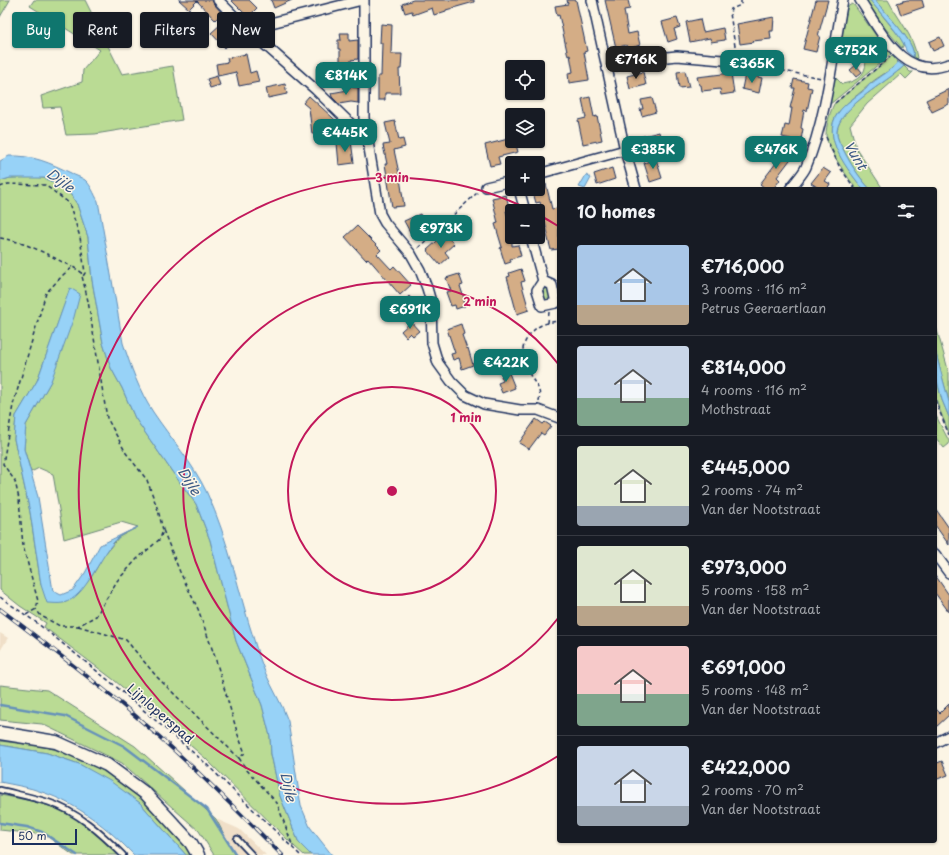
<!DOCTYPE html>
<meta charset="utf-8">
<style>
body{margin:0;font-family:"Playpen Sans",sans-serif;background:#242831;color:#f1f3f6;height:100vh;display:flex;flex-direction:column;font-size:15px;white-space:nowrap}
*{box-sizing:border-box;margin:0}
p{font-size:13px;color:#9ea1a6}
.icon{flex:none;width:22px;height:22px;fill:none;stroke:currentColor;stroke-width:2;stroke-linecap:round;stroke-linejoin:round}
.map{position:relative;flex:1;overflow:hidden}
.sheet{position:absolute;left:557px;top:187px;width:380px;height:656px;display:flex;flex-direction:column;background:#171b24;border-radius:4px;box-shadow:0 1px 3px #0004}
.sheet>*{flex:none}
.top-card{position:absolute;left:12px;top:12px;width:380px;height:36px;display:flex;gap:8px}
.fabs{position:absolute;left:505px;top:60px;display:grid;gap:8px}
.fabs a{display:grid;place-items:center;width:40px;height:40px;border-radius:4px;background:#171b24;box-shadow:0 1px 3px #0004;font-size:20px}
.scale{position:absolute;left:12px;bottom:10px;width:65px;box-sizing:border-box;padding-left:4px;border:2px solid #1b2f5e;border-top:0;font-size:11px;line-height:14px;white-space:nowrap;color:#1b2f5e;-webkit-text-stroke:3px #fcf5e5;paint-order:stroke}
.price{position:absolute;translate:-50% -34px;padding:0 9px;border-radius:8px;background:#0f766e;color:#fff;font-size:13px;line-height:26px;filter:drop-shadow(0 1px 2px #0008)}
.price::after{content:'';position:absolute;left:50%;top:24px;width:12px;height:9px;margin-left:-6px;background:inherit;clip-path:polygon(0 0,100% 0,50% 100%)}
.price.selected{background:#222;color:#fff}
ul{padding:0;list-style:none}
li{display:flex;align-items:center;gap:12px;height:100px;padding:0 20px}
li+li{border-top:1px solid #363941}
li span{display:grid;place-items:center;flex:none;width:112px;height:80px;border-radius:4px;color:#555}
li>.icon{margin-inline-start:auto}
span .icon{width:48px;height:48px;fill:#fffc;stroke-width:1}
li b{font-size:17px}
h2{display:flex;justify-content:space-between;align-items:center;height:48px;padding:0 20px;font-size:17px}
.tag{padding:0 14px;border-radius:4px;background:#171b24;box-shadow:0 1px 3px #0004;font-size:14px;line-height:36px}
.tag.selected{background:#0f766e;color:#fff}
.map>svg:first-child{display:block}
.built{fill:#f0dfc8}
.green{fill:#badb94;stroke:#6a8579;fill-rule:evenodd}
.water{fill:#97d2f7;stroke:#6591ba}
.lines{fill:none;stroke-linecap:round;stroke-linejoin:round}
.stream{stroke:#6591ba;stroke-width:2.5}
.building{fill:#d4ad86;stroke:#1b2f5e}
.service-casing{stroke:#1b2f5e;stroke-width:8}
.minor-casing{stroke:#1b2f5e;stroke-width:12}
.tertiary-casing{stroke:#1b2f5e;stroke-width:15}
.path{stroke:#1b2f5e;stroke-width:1.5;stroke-dasharray:4 3;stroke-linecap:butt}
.service{stroke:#fcf5e5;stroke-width:4.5}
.minor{stroke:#fcf5e5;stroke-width:9}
.tertiary{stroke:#fcf5e5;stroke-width:12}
.rail-casing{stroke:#1b2f5e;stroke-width:4}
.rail{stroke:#fcf5e5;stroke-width:2.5;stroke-dasharray:8;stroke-linecap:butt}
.ring{fill:none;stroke:#c2185b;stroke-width:2}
.labels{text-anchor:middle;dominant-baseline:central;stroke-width:3;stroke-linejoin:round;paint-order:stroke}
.street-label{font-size:13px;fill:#1b2f5e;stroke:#fcf5e5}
.water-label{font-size:14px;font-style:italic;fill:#3a5884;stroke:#fcf5e5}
.centre{fill:#c2185b;stroke:#fcf5e5;stroke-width:2}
.ring-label{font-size:12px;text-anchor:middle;font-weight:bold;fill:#c2185b;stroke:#fcf5e5;stroke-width:3;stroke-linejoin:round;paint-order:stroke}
</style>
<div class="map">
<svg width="949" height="855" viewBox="0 0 949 855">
<rect width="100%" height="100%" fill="#fcf5e5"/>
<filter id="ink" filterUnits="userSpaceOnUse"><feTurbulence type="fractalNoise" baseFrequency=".025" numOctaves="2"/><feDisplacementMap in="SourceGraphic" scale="8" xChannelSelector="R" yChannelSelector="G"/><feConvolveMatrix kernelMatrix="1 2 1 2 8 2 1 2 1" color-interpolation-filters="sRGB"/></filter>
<g filter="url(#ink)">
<g class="built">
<polygon points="0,633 8,638 0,651"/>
<polygon points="216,819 239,829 266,855 235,855"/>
</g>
<g class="green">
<polygon points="0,0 10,0 0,17"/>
<polygon points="34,0 85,0 122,74 173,66 182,120 95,134 66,135 60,107 43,108 41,96 82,82 83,70 100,50 30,6"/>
<polygon points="866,0 870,0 899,36 904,44 902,48 885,28"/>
<path d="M875 0H888C898 19 914 36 917 58L916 59 913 57C918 44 883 11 875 0Z"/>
<path d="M852 4 854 5 880 41 891 54 829 105 834 76 842 84C885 78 860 31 840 47L847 7Z"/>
<path d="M892 56 898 62 897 64C889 72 877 77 870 84 860 94 846 102 838 113 820 136 849 171 863 189H856C848 177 827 149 826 135 826 126 830 112 834 104Z"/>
<path d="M904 66 910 72H913L906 79 901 74 867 104 850 125 856 148 883 189H870C859 177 851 165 844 151 841 145 836 138 837 131 839 107 887 82 904 66Z"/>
<path d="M30 177 44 178 59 185 71 195 77 204 88 237 92 280 103 343 111 368 122 388 135 418 173 473 196 504 210 540 236 641 262 705 270 736 271 754 280 796 299 843 311 855H304L295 847 205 758 114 680 44 627 46 623 20 606 0 590V181L10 178ZM70 289 51 381 26 425 24 449 31 472 39 468 53 474 64 539 121 522 138 527 119 537 104 555 92 576 78 594 64 603 41 585 30 512 14 439 16 416 37 381Z"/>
<polygon points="546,288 549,289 551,298 544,301 541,289"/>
<polygon points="935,323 949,373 949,402 935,350"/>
<polygon points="935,373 942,400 949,417 949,433 938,406 935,395"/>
<polygon points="935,414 949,441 949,444 944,448 935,437"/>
<polygon points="0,685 47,690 135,746 216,819 235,855 214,855 199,831 122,763 42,724 0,720"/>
<path d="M0 741C15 743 31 744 45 747 88 756 129 785 160 815 172 827 183 842 193 855H186L140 803 79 764 47 753 0 745Z"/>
<path d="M0 795C23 799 47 803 68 814 87 825 104 841 119 855H73L45 835 0 830Z"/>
</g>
<g class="water">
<path d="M870 0H875C883 11 918 44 913 57L906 51C905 39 878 11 870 0Z"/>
<path d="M898 62 904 66C887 82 839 107 837 131 836 138 841 145 844 151 851 165 859 177 870 189H863C849 171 820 137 838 113 845 103 856 97 866 89 868 87 869 84 872 83 881 76 892 70 898 62Z"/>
<path d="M9 156C33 155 50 163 71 173 75 176 81 177 85 180 91 185 94 194 98 201L123 343C131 367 139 391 153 412 171 439 193 463 207 493 229 540 238 591 254 640 257 651 261 662 265 672 272 688 282 704 288 721L301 806 310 827 332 855H311L299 843 280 796 271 754 270 736 262 705 236 641 210 540 196 504 173 473 135 418 122 388 111 368 103 343 92 280 88 237 77 204 71 195 59 185 44 178H10L0 181V161Z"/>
<polygon points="586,175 591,178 585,189 579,187"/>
<path d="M70 288 80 294 74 317 51 381 26 425 24 449 38 497 53 591 61 595 73 590 85 573 100 545 138 527C132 530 124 533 119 537 100 553 87 598 63 603 58 604 52 603 47 603L41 585 30 512 14 439 16 416 37 381Z"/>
<polygon points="935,350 949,402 949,417 942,400 935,373"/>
<path d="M0 745 47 753 79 764 110 781 140 803 186 855H134C108 828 78 804 42 792 29 787 14 785 0 782Z"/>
</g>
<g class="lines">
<g class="stream">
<polyline points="0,705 65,716 124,746 207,809 236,855"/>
<polyline points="0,823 27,827 42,832 77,855"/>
</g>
</g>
<g class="building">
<polygon points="179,0 212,0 214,4 222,13 215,20 197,1 189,9"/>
<polygon points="231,0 249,0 257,8 248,17"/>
<polygon points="271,0 292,0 274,8"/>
<polygon points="413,0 474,0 474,2 446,10 446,11 434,15 432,8 413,15 412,11 405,13 402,4"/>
<polygon points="567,0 576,0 587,51 584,52 589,80 569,83 568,73 573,72 570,55 568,56 559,15 557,16 555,6 568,4"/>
<polygon points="605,0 628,0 630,9 624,10 628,34 637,32 640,45 628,49 626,45 616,48"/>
<polygon points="816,0 828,0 818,36 820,36 816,52 803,49"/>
<polygon points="907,0 922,0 924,7 901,15 897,3"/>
<polygon points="774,17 773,31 770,31 771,39 753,41 754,42 740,44 737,24"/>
<polygon points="677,18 680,27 674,29 677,39 668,42 662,22"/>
<polygon points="700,19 703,32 723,28 725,40 711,42 710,38 690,42 686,22"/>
<polygon points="221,24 235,38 225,48 211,33"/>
<polygon points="381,24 392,25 391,54 402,54 401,69 399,69 400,93 385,93 385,100 378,100 378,76 381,76 382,43 380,43"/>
<polygon points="340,33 349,33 349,41 358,40 358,59 351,60 351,63 340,65 340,49 338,49 338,40 341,40"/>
<polygon points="940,37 944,46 933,51 929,42"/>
<polygon points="246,54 250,73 256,71 259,82 239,86 236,72 218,76 216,64 228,62 227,58"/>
<polygon points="856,65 862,72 856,77 850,70"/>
<polygon points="685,71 689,87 679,88 677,72"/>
<polygon points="643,72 646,85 630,89 627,76"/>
<polygon points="731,73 734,93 721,95 720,89 702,91 701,85 699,85 697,77"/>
<polygon points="745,74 762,78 759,93 742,89"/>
<polygon points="217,76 220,85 210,88 207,79"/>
<polygon points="794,79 808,82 807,87 812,88 807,111 804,110 801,128 803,129 800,145 788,143 791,139 782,137 785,125 789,126 792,108 790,108 795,88 792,88"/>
<polygon points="285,84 287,94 268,98 266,88"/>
<polygon points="348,87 358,88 358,103 351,102 339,104 332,97 331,93 348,90"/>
<polygon points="949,89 949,104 932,112 926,100"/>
<polygon points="309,96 344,128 320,131 321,133 312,134 309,108 303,103"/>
<polygon points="590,97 594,117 597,116 602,140 583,144 578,120 586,118 582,99"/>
<polygon points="652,98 656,112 642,116 640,109 643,109 641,100"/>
<polygon points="395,121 399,140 403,139 405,147 394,150 400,178 404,206 392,207 385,164 387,164 383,145 390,144 385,123"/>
<polygon points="659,132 664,151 652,155 649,144 643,146 640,137"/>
<polygon points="512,138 512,141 515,141 518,152 498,157 500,164 490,166 485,145"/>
<polygon points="351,141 354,163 339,165 337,143"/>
<polygon points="784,149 793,156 777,177 780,180 773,189 766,189 760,184 776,163 774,161"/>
<polygon points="656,159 662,178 650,182 644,163"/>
<polygon points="612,168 615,179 597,185 594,174"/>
<polygon points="823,168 831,173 825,181 830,184 827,189 820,189 811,183"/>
<polygon points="546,184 552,209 557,208 559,217 559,249 551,250 547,235 548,234 540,202 536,203 532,189 538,189 538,186"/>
<polygon points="506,195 510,211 506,211 512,231 512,246 518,245 521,256 510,259 511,262 505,264 500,248 502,247 495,224 498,223 492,198"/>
<polygon points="420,214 425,225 410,232 404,221"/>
<polygon points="357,226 381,250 377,254 391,269 394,266 411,285 400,295 368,258 366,260 345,237"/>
<polygon points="445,234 454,244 445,252 449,257 440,265 427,250"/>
<polygon points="521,269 525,281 521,282 529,310 517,314 507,277 510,276 509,273"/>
<polygon points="459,274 463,285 460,286 465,301 463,301 465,306 456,309 455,305 451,306 446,292 451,291 446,278"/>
<polygon points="409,296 417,305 403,318 395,310"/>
<polygon points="411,322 419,331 413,336 410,333 406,337 401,331"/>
<polygon points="461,324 464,334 462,335 467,349 468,348 473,365 462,369 459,358 453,360 451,354 455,353 447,329"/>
<polygon points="509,373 515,388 502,393 498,383 503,381 501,376"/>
<polygon points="536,419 543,424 545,422 551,426 544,435 541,433 529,449 519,443"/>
<polygon points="935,508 949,528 949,545 935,525"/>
<polygon points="935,575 949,595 949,612 935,593"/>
<polygon points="949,704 949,715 935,728 935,708 940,713"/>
<polygon points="942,761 948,775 935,780 935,764"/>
</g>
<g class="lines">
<g class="service-casing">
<g id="service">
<path d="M0 790C16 794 32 797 48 802 77 811 102 834 123 855"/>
<polyline points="237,839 252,855"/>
</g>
</g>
<g class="minor-casing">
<g id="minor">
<polyline points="218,0 247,29 362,0"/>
<polyline points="364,0 364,118 380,214 385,223 411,254 420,270 427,288 431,302 432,343 438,363 451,381 465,395 484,404 520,410 538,410 559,418"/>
<polyline points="592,0 625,150 636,189"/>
<path d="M860 0C881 31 903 82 949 64"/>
<polyline points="247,29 316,90 353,126"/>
<polyline points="607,68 637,60 677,56 734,61 762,60"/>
<polyline points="538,174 625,150"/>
<polyline points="486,187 512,181"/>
<polyline points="519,189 525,211"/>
<path d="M790 189C795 182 803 174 806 167 827 117 833 53 843 0"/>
<polyline points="531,237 543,281 537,290 542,306 556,303 552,285 543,281"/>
<polyline points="935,554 949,573"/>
<polyline points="935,743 949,736"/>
</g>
</g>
<g class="tertiary-casing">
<polyline id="tertiary" points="0,733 56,742 107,765 146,794 191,843 198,855"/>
</g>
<g class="path">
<polyline points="736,53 730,13 731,9 741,5 741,0"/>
<polyline points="768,68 821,78"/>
<polyline points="835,103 890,57"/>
<polyline points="826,137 839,166 855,189"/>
<polyline points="0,187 8,184 45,185 69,203 80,237 85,273 82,278"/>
<path d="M0 238C26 242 49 255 72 267"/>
<polyline points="418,248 478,192"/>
<polyline points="548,323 549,312"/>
<polyline points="935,400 949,435"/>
<path d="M539 402C541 389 538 388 531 377 529 373 522 354 523 350 523 342 531 331 538 327 544 323 552 322 559 321"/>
<polyline points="0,597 37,623 113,684 203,761 300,855"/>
<polyline points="26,615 36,609 38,601 23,546 19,499 15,481 3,464 13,405 46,293 64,274 73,267 81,272 88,301 107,418 126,453 147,480 158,510 163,530 160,539 137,559 117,581 96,616 78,626 60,626 41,616 36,609"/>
<polyline points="78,626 126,640 157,677 239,758 245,753 238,735 215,657 198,609 180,572 163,530"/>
<polyline points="239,758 246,769 277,803 293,847"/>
</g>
<use href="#service" class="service"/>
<use href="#minor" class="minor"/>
<use href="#tertiary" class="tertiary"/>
<g class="rail-casing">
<path id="rail" d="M0 609C42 641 84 673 125 707 180 753 231 804 282 855"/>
</g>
<use href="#rail" class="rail"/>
</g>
</g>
<g class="ring">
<circle cx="392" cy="491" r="104"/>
<path d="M559 617A209 209 0 1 1 559 365"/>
<path d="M558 756A313 313 0 1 1 532 211M539 215A313 313 0 0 1 558 226"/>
</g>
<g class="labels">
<g class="street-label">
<text transform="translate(161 713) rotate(41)">Lijnloperspad</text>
</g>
<g class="water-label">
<text transform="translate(856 155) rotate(59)">Vunt</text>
<text transform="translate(61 180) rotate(36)">Dijle</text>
<text transform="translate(190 481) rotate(58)">Dijle</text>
<text transform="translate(289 787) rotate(78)">Dijle</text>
</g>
</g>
<circle cx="392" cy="491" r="6" class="centre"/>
<g class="ring-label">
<text x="392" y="182">3 min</text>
<text x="480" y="306">2 min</text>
<text x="466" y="422">1 min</text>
</g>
</svg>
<div class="fabs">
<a><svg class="icon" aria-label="locate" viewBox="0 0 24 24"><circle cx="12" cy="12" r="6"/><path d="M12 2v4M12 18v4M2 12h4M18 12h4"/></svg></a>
<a><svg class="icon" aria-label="layers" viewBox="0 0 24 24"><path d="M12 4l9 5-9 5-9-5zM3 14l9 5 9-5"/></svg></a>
<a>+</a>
<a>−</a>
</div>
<div class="scale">50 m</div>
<b class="price" style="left:856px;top:71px">€752K</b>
<b class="price selected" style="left:636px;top:80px">€716K</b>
<b class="price" style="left:752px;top:84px">€365K</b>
<b class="price" style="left:346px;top:96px">€814K</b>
<b class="price" style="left:345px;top:153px">€445K</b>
<b class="price" style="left:653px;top:170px">€385K</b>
<b class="price" style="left:776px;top:170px">€476K</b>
<b class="price" style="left:441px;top:249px">€973K</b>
<b class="price" style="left:410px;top:330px">€691K</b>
<b class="price" style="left:506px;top:383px">€422K</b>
<div class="top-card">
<a class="tag selected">Buy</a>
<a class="tag">Rent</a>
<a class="tag">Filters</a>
<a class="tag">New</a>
</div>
<section class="sheet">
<h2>10 homes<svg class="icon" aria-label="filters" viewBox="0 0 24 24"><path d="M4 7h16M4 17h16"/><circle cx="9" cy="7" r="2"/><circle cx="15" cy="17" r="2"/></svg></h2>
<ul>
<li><span style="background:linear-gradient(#a9c7e8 75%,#b9a48a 0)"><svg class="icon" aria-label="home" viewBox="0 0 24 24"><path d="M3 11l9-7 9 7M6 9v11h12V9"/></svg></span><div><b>€716,000</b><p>3 rooms · 116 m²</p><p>Petrus Geeraertlaan</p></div></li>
<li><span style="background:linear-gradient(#c9d6e8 65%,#7fa58c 0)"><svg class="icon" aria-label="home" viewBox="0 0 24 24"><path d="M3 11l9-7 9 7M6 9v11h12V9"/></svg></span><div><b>€814,000</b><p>4 rooms · 116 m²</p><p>Mothstraat</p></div></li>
<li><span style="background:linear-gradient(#dfe7d0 75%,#9aa5b1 0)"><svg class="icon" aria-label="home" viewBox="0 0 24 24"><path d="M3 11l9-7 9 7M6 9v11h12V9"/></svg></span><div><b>€445,000</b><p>2 rooms · 74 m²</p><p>Van der Nootstraat</p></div></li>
<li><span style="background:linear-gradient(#dfe7d0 75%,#b9a48a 0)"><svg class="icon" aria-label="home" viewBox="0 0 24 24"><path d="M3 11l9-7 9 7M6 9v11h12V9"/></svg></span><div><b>€973,000</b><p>5 rooms · 158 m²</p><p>Van der Nootstraat</p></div></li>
<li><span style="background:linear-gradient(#f6c9c9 60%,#7fa58c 0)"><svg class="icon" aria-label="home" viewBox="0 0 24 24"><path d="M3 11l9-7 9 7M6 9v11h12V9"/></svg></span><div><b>€691,000</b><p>5 rooms · 148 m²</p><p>Van der Nootstraat</p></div></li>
<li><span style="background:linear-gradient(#c9d6e8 75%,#9aa5b1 0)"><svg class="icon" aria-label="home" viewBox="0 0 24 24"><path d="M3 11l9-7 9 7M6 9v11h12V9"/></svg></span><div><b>€422,000</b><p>2 rooms · 70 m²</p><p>Van der Nootstraat</p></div></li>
</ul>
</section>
</div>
